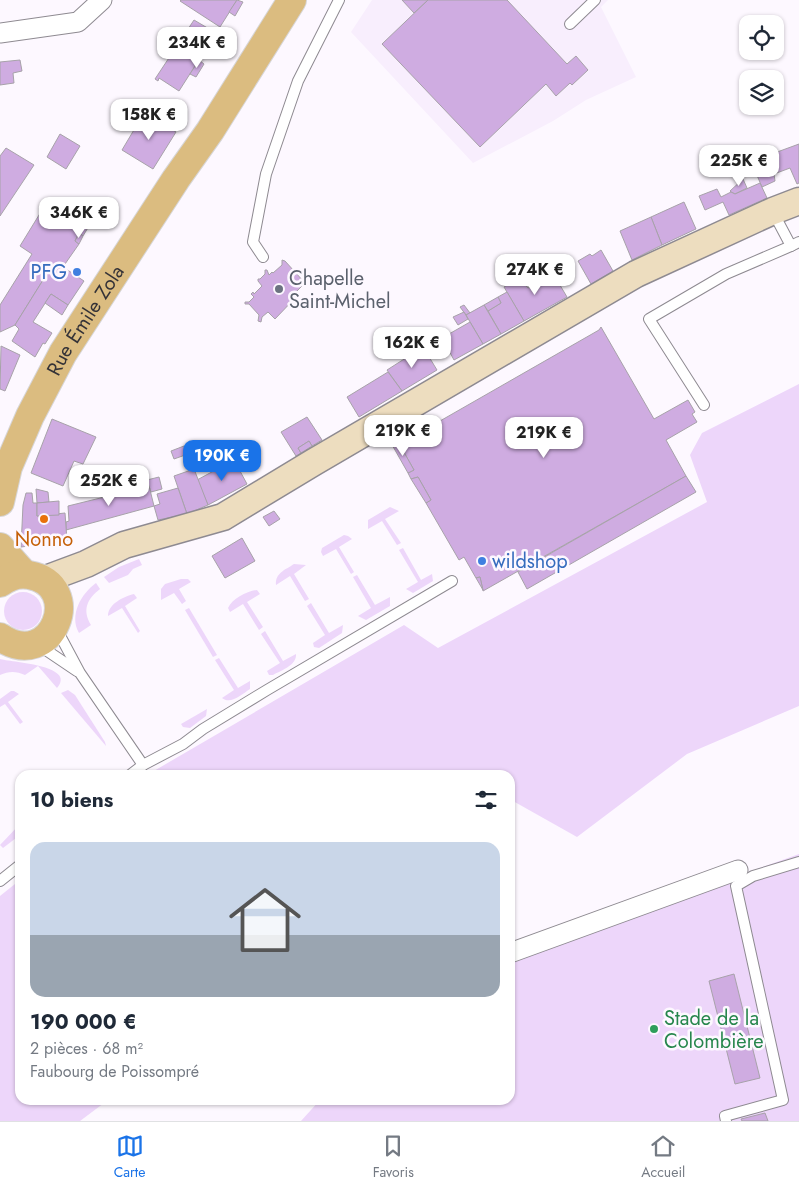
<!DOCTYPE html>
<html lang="fr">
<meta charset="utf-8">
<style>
body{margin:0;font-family:Jost,sans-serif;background:#f2f2f3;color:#1f2937;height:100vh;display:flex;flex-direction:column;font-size:19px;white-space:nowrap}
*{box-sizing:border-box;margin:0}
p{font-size:16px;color:#747a83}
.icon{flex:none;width:28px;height:28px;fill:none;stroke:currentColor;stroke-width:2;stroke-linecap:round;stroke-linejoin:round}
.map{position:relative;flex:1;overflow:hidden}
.drawer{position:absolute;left:15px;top:770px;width:500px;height:335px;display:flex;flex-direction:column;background:#fff;border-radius:15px;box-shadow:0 1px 4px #0004}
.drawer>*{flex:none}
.controls{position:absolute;left:739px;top:15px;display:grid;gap:10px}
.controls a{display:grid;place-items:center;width:45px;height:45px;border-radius:10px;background:#fff;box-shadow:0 1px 4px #0004;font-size:25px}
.price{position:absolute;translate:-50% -42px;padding:0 11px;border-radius:10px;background:#fff;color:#222;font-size:16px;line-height:32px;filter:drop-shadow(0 1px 2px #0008)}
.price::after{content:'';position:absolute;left:50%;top:30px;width:15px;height:11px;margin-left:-8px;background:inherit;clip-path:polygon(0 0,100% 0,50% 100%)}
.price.current{background:#1a73e8;color:#fff}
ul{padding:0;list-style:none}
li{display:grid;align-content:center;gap:10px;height:265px;padding:0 15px}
li span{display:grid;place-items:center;height:155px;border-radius:15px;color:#555}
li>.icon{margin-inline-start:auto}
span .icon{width:90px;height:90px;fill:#fffc;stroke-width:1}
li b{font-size:21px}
h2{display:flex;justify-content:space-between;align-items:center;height:60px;padding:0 15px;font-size:21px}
.menu{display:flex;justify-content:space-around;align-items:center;height:70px;border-top:1px solid #e0e1e3;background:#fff;font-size:14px;color:#747a83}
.menu a{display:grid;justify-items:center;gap:2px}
.menu .current{color:#1a73e8}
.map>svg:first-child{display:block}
.built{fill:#f8eefd}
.green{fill:#edd6fa}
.building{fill:#cface1;stroke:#a7a2a9}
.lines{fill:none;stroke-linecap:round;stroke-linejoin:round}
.service-casing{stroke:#8e8a91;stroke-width:12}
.minor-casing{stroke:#8e8a91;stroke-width:21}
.secondary-casing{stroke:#8e8a91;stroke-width:29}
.primary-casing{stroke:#d7d6d7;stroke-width:30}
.service{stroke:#fff;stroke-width:10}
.minor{stroke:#fff;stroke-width:19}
.secondary{stroke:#edddbf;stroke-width:26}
.primary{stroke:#dbbc80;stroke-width:28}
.shop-dot{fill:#3f7fe0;stroke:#fdf8ff;stroke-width:2}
.worship-dot{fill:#6b7280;stroke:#fdf8ff;stroke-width:2}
.food-dot{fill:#e8710a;stroke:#fdf8ff;stroke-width:2}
.leisure-dot{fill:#2e9e5b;stroke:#fdf8ff;stroke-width:2}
.labels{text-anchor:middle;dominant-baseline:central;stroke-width:5;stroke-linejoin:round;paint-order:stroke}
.shop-label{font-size:20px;fill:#366cbe;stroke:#fdf8ff;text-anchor:end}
.worship-label{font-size:20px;fill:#5b616d;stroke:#fdf8ff;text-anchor:start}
.street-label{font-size:20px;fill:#353337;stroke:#fdf8ff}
.food-label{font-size:20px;fill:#c56008;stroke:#fdf8ff}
.leisure-label{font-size:20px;fill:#27864d;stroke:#fdf8ff;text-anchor:start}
</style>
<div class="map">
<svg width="799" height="1121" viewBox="0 0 799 1121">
<rect width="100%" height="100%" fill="#fdf8ff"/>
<polygon class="built" points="372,0 608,0 601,7 636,77 586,100 553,121 473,163 351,32"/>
<g class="green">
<polygon points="799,384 799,706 687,754 577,837 513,801 510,803 510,775 147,775 404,625 438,648 707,502 690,455 702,433"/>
<polygon points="390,507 399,511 385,519 401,543 397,545 382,521 368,529 368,520"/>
<polygon points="344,535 348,536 352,539 339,547 354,572 351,574 336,549 323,556 321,552 322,548"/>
<polygon points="403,548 421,580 432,574 433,581 413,593 406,589 418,582 399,550"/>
<polygon points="139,559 142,565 133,569 128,575 109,583 104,577 119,567"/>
<path d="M294 564 306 565 294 574 309 599 305 601 290 576 276 585C275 573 285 570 294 564Z"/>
<polygon points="357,575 375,605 390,597 390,606 366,620 358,616 371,608 353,577"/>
<polygon points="181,579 188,579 191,582 179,589 186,601 182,604 174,593 161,600 161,589 165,584"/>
<path d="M96 583 100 589C87 599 82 610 91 625L79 633C69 615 81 594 96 583Z"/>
<path d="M257 590 260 594 247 602 263 627 259 630 243 604 230 612 228 608C232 599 247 591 257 590Z"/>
<circle cx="23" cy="611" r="19"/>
<path d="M134 594 137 598 125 606 140 631 138 633 122 608 108 616C108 604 123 597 134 594Z"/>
<polygon points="311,603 329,633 343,625 342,633 319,648 314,647 313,643 325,635 307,606"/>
<polygon points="189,608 217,655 213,657 185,610"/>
<path d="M265 631 283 661 296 654C297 665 282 670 273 675H269L267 671 280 663 261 634Z"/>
<path d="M219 658 238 688 250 681V689C242 694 231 705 222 698L234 690 215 660Z"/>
<path d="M0 659C9 662 78 665 57 688L38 666 25 675C16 671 9 671 0 675Z"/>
<polygon points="68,690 75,695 105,742 106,746 61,693"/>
<polygon points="11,691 14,691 19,694 8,702 23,722 20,724 5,704 0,707 0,699"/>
<polygon points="207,709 206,716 190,728 183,727 181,724"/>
<polygon points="20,824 20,835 3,848 0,845"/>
<polygon points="799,854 799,1121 301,1121 320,1100 510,1100 510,958"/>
<polygon points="20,880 20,1100 108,1100 80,1121 0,1121 0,896"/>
</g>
<g class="building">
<polygon points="181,0 237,0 220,27 180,1"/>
<polygon points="237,0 243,2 235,16 229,12"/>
<polygon points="402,0 428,0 414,13"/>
<polygon points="428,0 507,0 567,64 576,56 588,70 572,85 570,83 556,96 546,84 480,147 382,44"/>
<polygon points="194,20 216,33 179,91 159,78 158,81 155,79"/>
<polygon points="216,33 221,37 213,50 207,47"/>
<polygon points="20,60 22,71 13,73 14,83 0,85 0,62"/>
<polygon points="199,60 204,64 196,77 190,74"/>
<polygon points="144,113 176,132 153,169 122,150"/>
<polygon points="60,134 80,146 66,169 47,157"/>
<polygon points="799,144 799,183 797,184 790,168 774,174 769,155"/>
<polygon points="6,148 34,165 0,216 0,156"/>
<polygon points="766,169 774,174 775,181 762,187 756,173"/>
<polygon points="743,179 747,188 735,194 731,192 730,191"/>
<polygon points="760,183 767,198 729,215 723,202 705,210 699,196 717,189 721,197 731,192 735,194"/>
<polygon points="47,202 58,208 62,203 92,221 83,236 79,233 75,241 79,244 58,274 55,273 53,275 48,272 15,325 0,332 0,305 32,254 20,246"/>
<polygon points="684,202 696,229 662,245 651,217"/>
<polygon points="651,217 662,245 632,260 620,231"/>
<polygon points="79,233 83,236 79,244 75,241"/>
<polygon points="601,250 613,271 591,284 578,261 590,254 592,256"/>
<polygon points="282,260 285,261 305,283 293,295 296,297 275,319 268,312 262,317 261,322 258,321 259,315 249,304 245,304 245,302 249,302 254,297 251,294 253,292 254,294 262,286 258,281 258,279 260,279 265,274 265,270 267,270 269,275 272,272 273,273 282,265"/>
<polygon points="547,263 554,275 546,279 539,267"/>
<polygon points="63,267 84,281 68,305 51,294 33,322 52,333 45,344 43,343 35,357 12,341 19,329 15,325 48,272 53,275 55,273 58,274"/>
<polygon points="554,275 567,297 524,321 504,287 520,278 528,288"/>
<polygon points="507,292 524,321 501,334 488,311 501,303 498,297"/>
<polygon points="51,294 68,305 62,315 45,303"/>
<polygon points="498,297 501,303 488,311 484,305"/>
<polygon points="464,305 470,313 466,315 460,307"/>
<polygon points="484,305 501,334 483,344 466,315"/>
<polygon points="464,312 468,319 458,325 453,317"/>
<polygon points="470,322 483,344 454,360 442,338"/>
<polygon points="601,327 654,419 688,400 695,412 692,414 697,422 666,440 686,476 483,591 480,577 476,578 464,557 459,560 426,503 431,500 418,477 411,479 408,473 414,470 397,440 431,421 433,425 599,330"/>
<polygon points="427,331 431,338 427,340 423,333"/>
<polygon points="1,346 20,355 5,391 0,389"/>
<polygon points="423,347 437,370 402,391 387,370"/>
<polygon points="388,372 402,391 359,417 347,397"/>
<polygon points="307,417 322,440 312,446 309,441 298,448 301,453 296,456 281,432"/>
<polygon points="52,419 96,437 83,464 74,461 63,486 31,473"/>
<polygon points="397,440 414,470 408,473 391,443"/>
<polygon points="309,441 312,446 301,453 298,448"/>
<polygon points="184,446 188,454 174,459 171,451"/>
<polygon points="234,460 247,484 208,505 197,480"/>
<polygon points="194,469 208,505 187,514 174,476"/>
<polygon points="686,476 696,492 527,589 518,572"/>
<polygon points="159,477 162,489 151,492 147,480"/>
<polygon points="418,477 431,500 426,503 411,479"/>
<polygon points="149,486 154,506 66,530 66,522 69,521 68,506"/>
<polygon points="178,488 187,514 158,520 154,506 160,504 157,494"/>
<polygon points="36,489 48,492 49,502 37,503"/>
<polygon points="26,493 32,493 33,503 37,503 37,516 65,513 67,541 21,547 23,505"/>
<polygon points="59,501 59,515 37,516 37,503"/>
<polygon points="274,511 280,519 269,526 263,517"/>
<polygon points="242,538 255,561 225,578 212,556"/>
<polygon points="480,577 483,590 476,578"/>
<polygon points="734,974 760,1078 735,1084 709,981"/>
<polygon points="765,1113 768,1121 742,1121 741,1119"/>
</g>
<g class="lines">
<g class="service-casing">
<g id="service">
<polyline points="570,24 595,0"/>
<polyline points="773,212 791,246 799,242"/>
<polyline points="263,257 253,242 266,174 298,81 339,0"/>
<polyline points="704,405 649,319 726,274 791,246"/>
<polyline points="56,628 80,673 143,765"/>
<polyline points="37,644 77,671"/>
<polyline points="130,775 143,765 183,744 203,729 267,690 452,581"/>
<polyline points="0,881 20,865"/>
<polyline points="726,1121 725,1116 783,1100 736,886 753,876 799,862"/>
</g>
</g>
<g class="minor-casing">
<g id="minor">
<polyline points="0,33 78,22 102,0"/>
<polyline points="510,953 738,870"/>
</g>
</g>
<g class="secondary-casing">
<polyline id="secondary" points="43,580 86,564 124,545 223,517 314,462 636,274 773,211 799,201"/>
</g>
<g class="primary-casing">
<g id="primary">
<path id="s1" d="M0 502 8 467 30 416 63 353 176 179 210 131 292 0"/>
<polyline points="0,547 24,574"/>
<path d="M0 583C8 577 19 573 29 575 86 585 53 673 0 637"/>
</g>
</g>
<use href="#service" class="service"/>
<use href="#minor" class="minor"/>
<use href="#secondary" class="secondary"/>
<use href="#primary" class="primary"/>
</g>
<g class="shop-dot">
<circle cx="77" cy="272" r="5"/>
<circle cx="482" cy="561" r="5"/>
</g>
<circle class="worship-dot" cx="279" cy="289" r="5"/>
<circle class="food-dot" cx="44" cy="519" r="5"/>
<circle class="leisure-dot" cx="654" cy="1029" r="5"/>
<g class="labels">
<g class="shop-label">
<text x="67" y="272">PFG</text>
<text x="492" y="561" text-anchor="start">wildshop</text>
</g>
<g class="worship-label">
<text x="289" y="278">Chapelle<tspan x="289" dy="23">Saint-Michel</tspan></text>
</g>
<g class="street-label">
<text stroke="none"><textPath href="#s1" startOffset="202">Rue Émile Zola</textPath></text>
</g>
<g class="food-label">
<text x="44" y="539">Nonno</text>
</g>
<g class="leisure-label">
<text x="664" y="1018">Stade de la<tspan x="664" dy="23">Colombière</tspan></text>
</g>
</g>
</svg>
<div class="controls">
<a><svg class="icon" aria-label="locate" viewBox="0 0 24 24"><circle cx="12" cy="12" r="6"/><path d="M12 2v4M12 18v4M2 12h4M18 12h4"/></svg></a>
<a><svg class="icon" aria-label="layers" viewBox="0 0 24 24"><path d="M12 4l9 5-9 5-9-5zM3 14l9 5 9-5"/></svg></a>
</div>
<b class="price" style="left:197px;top:69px">234K €</b>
<b class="price" style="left:149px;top:141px">158K €</b>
<b class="price" style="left:739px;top:187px">225K €</b>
<b class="price" style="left:79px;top:239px">346K €</b>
<b class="price" style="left:535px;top:296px">274K €</b>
<b class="price" style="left:412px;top:369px">162K €</b>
<b class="price" style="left:403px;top:457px">219K €</b>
<b class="price" style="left:544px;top:459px">219K €</b>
<b class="price current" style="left:222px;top:482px">190K €</b>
<b class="price" style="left:109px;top:507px">252K €</b>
<section class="drawer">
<h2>10 biens<svg class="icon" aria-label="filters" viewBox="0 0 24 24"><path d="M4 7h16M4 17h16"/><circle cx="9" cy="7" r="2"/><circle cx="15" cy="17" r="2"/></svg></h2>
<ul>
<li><span style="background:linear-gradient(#c9d6e8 60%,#9aa5b1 0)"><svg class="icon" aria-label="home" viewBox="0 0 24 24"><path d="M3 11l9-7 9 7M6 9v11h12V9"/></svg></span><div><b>190 000 €</b><p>2 pièces · 68 m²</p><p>Faubourg de Poissompré</p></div></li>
</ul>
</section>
</div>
<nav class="menu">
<a class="current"><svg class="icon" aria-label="map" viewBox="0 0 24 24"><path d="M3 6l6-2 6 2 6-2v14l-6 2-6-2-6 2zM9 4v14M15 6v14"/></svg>Carte</a>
<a><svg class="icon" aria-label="saved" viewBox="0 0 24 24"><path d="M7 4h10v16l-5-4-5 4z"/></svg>Favoris</a>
<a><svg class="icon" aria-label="home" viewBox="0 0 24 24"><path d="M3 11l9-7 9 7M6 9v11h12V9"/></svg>Accueil</a>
</nav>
